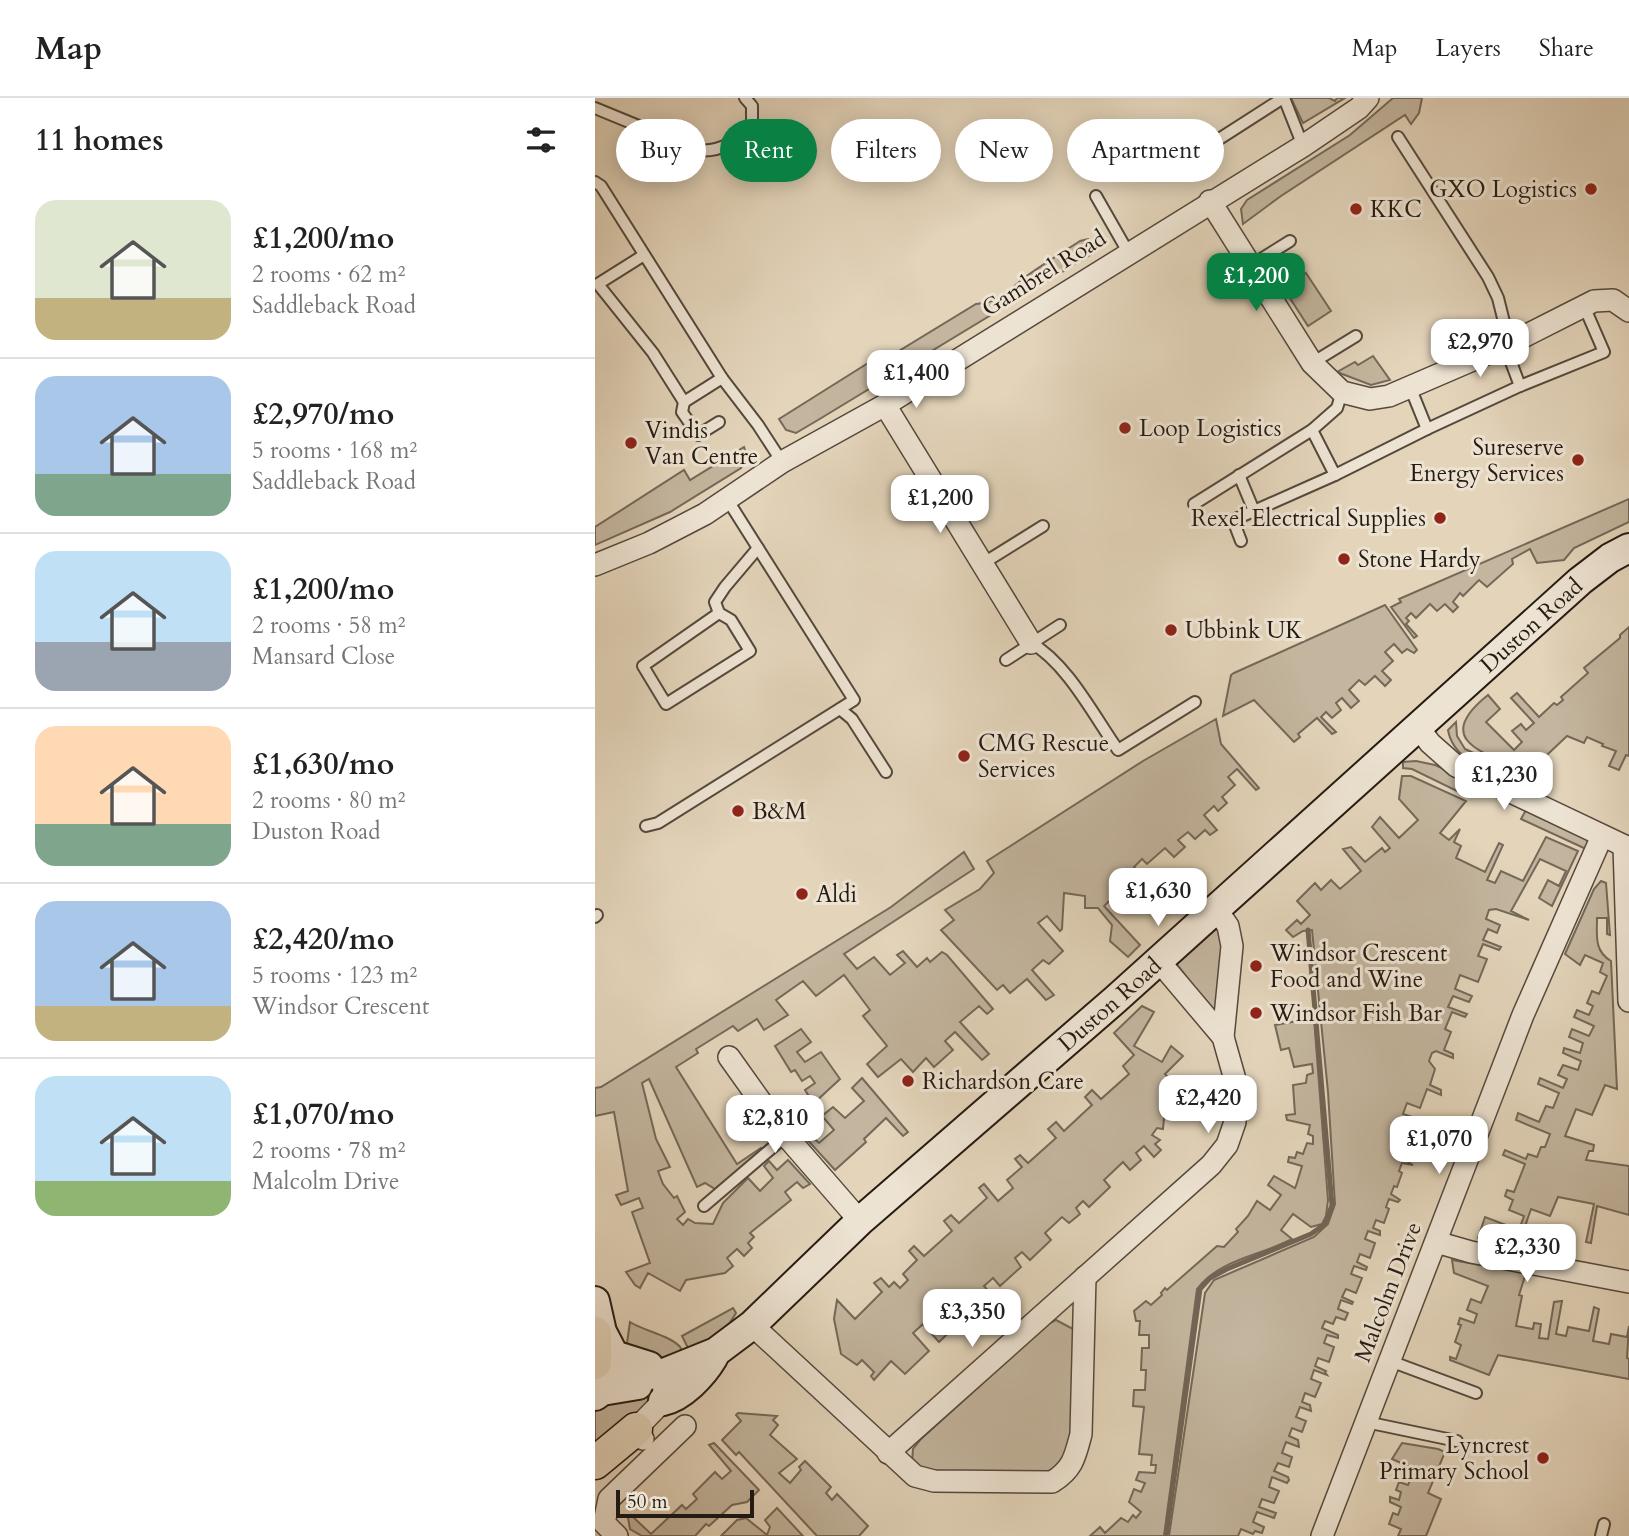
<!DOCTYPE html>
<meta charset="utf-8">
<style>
body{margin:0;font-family:Cardo,serif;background:#f6f6f6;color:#222;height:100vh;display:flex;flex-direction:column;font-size:26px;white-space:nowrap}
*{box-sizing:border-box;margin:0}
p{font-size:23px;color:#767676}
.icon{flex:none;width:38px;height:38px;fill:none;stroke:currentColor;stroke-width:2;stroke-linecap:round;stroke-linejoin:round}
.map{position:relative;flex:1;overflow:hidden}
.sheet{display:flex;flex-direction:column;background:#fff;width:595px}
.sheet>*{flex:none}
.top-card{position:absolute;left:21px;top:21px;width:665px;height:63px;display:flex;gap:14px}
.scale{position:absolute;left:21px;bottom:18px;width:138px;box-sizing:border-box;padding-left:7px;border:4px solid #261b13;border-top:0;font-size:19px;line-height:24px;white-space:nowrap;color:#261b13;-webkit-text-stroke:5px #ede3d2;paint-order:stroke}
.price{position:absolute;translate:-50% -60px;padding:0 16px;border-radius:14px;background:#fff;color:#222;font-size:23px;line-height:46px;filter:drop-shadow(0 2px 4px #0008)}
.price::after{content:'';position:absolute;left:50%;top:42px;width:21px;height:16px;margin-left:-10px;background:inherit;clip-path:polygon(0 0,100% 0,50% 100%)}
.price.active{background:#0b8043;color:#fff}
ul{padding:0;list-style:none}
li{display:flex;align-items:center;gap:21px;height:175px;padding:0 35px}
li+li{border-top:2px solid #e0e0e0}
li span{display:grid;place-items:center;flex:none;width:196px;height:140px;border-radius:21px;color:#555}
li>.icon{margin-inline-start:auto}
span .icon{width:84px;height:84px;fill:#fffc;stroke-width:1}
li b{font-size:30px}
h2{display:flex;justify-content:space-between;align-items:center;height:84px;padding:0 35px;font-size:30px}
.chip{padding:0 24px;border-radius:32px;background:#fff;box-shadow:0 4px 18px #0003;font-size:24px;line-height:63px}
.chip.active{background:#0b8043;color:#fff}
header{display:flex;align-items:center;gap:42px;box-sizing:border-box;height:98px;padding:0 35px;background:#fff;border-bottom:2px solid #e0e0e0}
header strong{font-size:33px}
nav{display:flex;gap:38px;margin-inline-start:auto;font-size:24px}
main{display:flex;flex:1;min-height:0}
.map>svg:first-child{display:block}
.green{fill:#c3b59e;stroke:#746858;stroke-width:2}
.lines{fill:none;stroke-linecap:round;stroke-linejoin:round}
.stream{stroke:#716455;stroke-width:5}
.lane-casing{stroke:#55493d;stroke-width:14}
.street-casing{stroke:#55493d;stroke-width:24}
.secondary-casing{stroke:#261b13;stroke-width:32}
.primary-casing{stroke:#261b13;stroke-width:35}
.lane{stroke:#ede3d2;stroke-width:10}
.street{stroke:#ede3d2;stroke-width:21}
.secondary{stroke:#ede3d2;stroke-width:28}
.primary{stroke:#e3d4ba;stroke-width:32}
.poi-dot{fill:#8f2418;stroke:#ede3d2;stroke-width:2.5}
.labels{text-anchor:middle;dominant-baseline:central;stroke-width:6;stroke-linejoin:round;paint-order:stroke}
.poi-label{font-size:23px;fill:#261b13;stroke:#ede3d2;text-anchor:start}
.street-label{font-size:23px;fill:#261b13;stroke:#ede3d2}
</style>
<header>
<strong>Map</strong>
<nav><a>Map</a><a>Layers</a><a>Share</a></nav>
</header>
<main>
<section class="sheet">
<h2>11 homes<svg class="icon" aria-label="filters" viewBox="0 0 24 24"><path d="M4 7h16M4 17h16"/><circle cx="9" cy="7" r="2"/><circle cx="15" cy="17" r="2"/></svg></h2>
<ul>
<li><span style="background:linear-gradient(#dfe7d0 70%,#c2b280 0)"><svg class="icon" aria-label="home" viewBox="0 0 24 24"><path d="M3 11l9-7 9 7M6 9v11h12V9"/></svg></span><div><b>£1,200/mo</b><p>2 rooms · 62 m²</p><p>Saddleback Road</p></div></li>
<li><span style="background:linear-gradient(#a9c7e8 70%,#7fa58c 0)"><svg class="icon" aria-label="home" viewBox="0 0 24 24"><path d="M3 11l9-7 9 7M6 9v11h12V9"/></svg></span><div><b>£2,970/mo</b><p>5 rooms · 168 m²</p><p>Saddleback Road</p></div></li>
<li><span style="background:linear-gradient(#bfe0f5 65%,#9aa5b1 0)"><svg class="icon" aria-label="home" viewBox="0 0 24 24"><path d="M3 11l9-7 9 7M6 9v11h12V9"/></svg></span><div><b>£1,200/mo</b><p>2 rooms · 58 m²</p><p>Mansard Close</p></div></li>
<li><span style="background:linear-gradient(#ffd9b3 70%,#7fa58c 0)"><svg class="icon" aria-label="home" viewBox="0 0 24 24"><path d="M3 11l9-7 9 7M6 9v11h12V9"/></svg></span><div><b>£1,630/mo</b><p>2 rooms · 80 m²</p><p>Duston Road</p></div></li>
<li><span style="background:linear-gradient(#a9c7e8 75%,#c2b280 0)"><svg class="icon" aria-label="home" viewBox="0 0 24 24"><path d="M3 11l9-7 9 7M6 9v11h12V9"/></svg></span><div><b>£2,420/mo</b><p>5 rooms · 123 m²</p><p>Windsor Crescent</p></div></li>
<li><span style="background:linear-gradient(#bfe0f5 75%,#8fb573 0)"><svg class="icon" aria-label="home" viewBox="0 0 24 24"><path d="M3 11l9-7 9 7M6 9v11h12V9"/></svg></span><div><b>£1,070/mo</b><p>2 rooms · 78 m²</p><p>Malcolm Drive</p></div></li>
</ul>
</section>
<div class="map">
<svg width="1034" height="1438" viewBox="0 0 1034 1438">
<rect width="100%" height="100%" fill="#e3d4ba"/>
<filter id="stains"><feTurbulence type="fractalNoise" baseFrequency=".00286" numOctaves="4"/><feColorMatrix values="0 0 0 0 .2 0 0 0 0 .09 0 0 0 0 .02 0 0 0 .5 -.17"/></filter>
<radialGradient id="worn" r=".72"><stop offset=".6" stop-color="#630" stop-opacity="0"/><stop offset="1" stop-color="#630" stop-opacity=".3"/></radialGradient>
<g class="green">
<polygon points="696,0 734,0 740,3 742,0 750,0 708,25"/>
<polygon points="798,0 827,0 824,15 816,26 810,17 686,98 648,126 646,111 652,102 755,37"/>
<path d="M493 141 502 149 500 154 223 322 201 335 191 332 184 321 278 262H289L381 206C408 204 414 191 433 177 450 165 468 154 485 143Z"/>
<polygon points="711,175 736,213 713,228 689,191"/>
<polygon points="778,258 795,282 776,287 742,274 760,264 763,267"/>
<polygon points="149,349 151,355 146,370 75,414 0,447 0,429 89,372 95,382"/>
<polygon points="1034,401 1034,424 979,450 969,462 942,465 935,451 917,461 918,466 892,489 884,482 868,498 865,495 858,504 863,509 858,514 850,506 842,513 835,506 821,520 816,515 811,520 814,523 811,526 822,538 819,540 796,509 806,504 804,501"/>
<polygon points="790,507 822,552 819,555 812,551 807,555 799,546 790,554 798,563 787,573 796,582 790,588 780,578 770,587 764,582 754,592 764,603 756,610 747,600 741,605 746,612 737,620 731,614 726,619 741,634 737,636 722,620 703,636 705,639 699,644 659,602 628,618 636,577 639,575"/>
<path d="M1034 529V658L1031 657 1024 672 1014 668 1021 653 1007 648 1008 646 992 639 989 645 972 638 934 674C893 656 834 644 893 597L905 611 891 624 919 652 927 644 917 633 926 626 931 632 939 625 916 600 922 595 944 619 959 605 962 607 968 602 966 599 993 575 989 570 1025 540V537Z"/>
<polygon points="621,621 626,646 664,690 661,692 642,671 633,679 640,687 627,699 632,705 623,713 619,708 609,717 622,732 615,737 610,732 600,741 593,734 583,742 590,749 579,759 570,750 552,766 547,761 539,769 544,775 509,808 545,847 533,859 515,843 517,827 503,810 490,810 490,798 469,795 467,831 465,833 452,818 443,825 468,853 454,866 448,862 437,872 459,897 451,902 432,881 415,895 408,887 402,892 346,832 359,822 350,812 385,791 399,775 392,763 548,663"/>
<path d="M861 624 862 638 870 651 944 686 943 692 939 693 932 690C904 676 859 667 853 632Z"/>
<polygon points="821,663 840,667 877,684 878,691 874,699 817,671 808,670 808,664"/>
<polygon points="807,678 816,678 871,703 845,735 854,742 865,731 859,744 866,748 861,760 890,774 904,745 908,747 892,782 900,785 906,773 928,783 951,739 983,753 957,808 944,800 953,782 964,788 971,773 945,761 916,813 934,822 901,811 894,812 891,821 905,827 902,835 893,831 888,842 906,849 904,852 888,846 883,858 892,861 883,884 865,877 860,891 877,898 874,904 858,898 853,909 872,916 870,919 857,914 850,931 856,934 849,952 858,956 858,960 841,953 837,955 834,963 840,971 835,987 846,992 846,997 832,991 825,1010 812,1005 808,1016 817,1019 816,1024 833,1033 831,1035 810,1028 806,1038 820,1045 816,1055 813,1054 810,1062 818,1067 807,1065 804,1073 807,1075 802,1089 799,1088 796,1096 805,1102 803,1104 794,1101 791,1109 794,1111 789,1125 781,1122 778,1130 785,1133 785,1137 773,1133 770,1141 780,1145 775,1160 765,1156 762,1164 772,1169 771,1172 759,1168 756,1176 767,1180 761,1195 751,1191 747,1199 758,1204 757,1206 746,1202 743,1211 753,1215 750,1222 741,1219 738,1226 730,1223 727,1230 743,1237 743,1240 732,1237 729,1245 739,1249 734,1264 723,1260 720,1268 731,1273 730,1274 732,1277 719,1272 716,1281 726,1285 720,1299 710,1295 707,1304 715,1307 716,1313 705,1309 701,1319 711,1323 707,1334 697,1330 694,1338 703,1342 704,1349 691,1344 687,1355 697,1359 694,1369 683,1365 679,1373 693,1379 694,1382 692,1385 677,1379 674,1389 684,1393 679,1405 667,1401 664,1409 681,1415 679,1420 662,1414 658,1424 669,1429 667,1435 660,1433 658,1436 646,1431 643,1438 574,1438 610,1195 619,1182 719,1139 733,1126 740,1106 733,994 717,832 708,833 698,839 691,832 702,822 706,826 715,817 702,803 720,785 726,792 736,782 745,791 766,773 748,751 756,749 770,764 787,750 790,754 795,750 777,729 785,719 804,740 823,722 804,701"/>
<polygon points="931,712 993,742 991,751 926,721"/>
<polygon points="369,754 379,771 249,856 262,871 279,859 295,877 310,865 302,857 308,853 322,869 332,860 335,864 347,854 352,857 398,911 392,916 384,908 365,924 394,956 387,962 360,934 350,943 358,952 339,969 331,960 318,974 306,961 283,979 272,966 292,948 268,918 275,912 249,877 221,898 208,883 181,902 193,917 169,932 162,921 143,933 138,928 101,951 103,955 81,969 142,1066 166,1050 168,1053 120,1091 110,1085 102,1089 54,981 47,985 61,1041 75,1069 63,1073 68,1086 79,1100 82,1098 90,1114 82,1121 88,1127 93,1121 100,1125 118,1126 128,1105 153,1080 165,1093 178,1080 169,1068 174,1063 182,1072 193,1062 215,1086 208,1090 202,1084 190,1094 196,1102 155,1135 159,1139 153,1145 157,1150 149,1158 142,1151 132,1160 138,1168 130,1175 91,1182 85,1193 53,1175 45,1190 40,1187 31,1174 55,1165 37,1114 48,1110 44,1100 26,1107 21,1097 33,1093 19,1014 0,1018 0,990 6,989 296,809"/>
<path d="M1006 783 1011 785 1015 837 1012 836V820H1002C1002 838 999 853 1016 863L1022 991 1010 987 997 1017 981 1011 970 1038 999 1047 998 1053H994L991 1062 1034 1068V1117L1002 1108 996 1145 991 1144 999 1106 963 1099 955 1118 936 1111 923 1149 883 1140 890 1119 924 1132 929 1118 914 1112 918 1102 910 1098 912 1092 919 1094 930 1066 908 1057 910 1052 931 1061 933 1056 942 1059 946 1049H950L955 1036 921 1022 923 1015 944 1024 951 1008 958 1010 964 995 943 986 945 980 968 990 972 981 963 977 968 967 983 972 986 963 968 955 969 950 985 955 988 945 974 939 977 931 994 938 999 928 979 919 982 912 994 917 998 908 992 905 997 893 1004 896 1012 878 1005 874 1008 865 990 857 985 867 970 856 999 791Z"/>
<polygon points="614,830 621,830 630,841 621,917 581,865"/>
<polygon points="547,908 559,914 539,948 567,964 576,948 588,958 570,976 581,988 579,1010 570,1010 568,1031 562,1030 557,1037 565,1042 560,1046 566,1052 559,1059 549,1048 541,1055 546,1062 535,1072 528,1064 509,1082 515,1089 494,1109 488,1103 481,1110 485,1116 474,1125 467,1119 450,1135 456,1142 435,1162 427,1154 420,1160 426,1169 405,1188 398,1180 389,1188 396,1196 374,1216 361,1201 352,1210 365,1224 344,1244 328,1226 318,1235 334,1253 310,1276 296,1263 279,1282 276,1278 279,1274 267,1262 262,1267 246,1256 239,1221 242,1202 260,1221 287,1194 279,1185 286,1180 294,1189 299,1184 305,1190 313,1182 308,1176 322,1162 314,1153 319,1148 329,1158 357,1133 349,1123 356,1117 364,1125 392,1100 384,1090 389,1086 403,1103 418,1090 412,1082 427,1069 420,1061 425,1057 433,1065 461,1040 453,1031 461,1024 469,1033 497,1007 490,999 497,992 506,1001 534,976 528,968 539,957 519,935"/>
<path d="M719 920 733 1102 731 1118 727 1126 716 1129 698 1116 686 1132 697 1141C665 1158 625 1161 602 1191L569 1438H495L505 1429 510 1435 526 1420 533 1424 538 1417 541 1420 546 1414 534 1404 539 1391 546 1394 550 1385 541 1382 544 1374 560 1375 561 1367H556L557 1357 544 1356 549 1309 538 1308 539 1292H550L551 1272H546L547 1250H554V1237H544L545 1223H541L539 1213 551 1203 556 1207 567 1197 566 1195 570 1190 572 1192 622 1148 629 1149 643 1134 641 1131 653 1118 662 1103 675 1112 686 1097 673 1087 679 1078 700 1090 701 1088 707 1068 693 1064 694 1059 700 1060 702 1054 708 1056 712 1045 718 1046V1038L713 1036 715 1027 692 1022 691 1017 700 1016 698 987 711 985 712 977 718 975 717 966 699 969 694 950 686 952 680 927Z"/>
<polygon points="206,931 216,944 202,954 210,964 226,954 245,981 205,1018 202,1014 217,1003 210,992 220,985 215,978 207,983 200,972 196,974 180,948"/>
<polygon points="267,980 313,1034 308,1038 291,1020 269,1041 271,1044 240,1072 207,1036 211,1033 224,1045 239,1032 227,1018 238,1009 250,1020 269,1003 257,990"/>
<polygon points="857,1162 931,1175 924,1197 927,1198 921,1228 938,1231 939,1225 946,1226 944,1240 953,1241 959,1204 967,1203 961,1236 971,1238 973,1229 994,1233 999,1209 1004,1211 998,1243 1014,1246 1016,1236 1032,1239 1034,1228 1032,1260 1034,1261 1034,1281 903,1257 894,1277 855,1262 855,1259 861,1261 866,1247 860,1244 866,1227 863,1226 865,1220 879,1225 882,1216 872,1212 876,1201 886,1205 893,1188 859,1175"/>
<polygon points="138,1210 141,1215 129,1234 95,1254 87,1238"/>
<polygon points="461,1222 478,1231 480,1239 475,1356 458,1377 339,1379 317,1365 318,1351 326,1341 453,1226"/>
<path d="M35 1224C49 1233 77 1238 86 1250L84 1258 54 1261 31 1252Z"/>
<polygon points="58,1292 58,1301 0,1359 0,1313 4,1305 28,1297"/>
<polygon points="143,1315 182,1318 178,1322 183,1327 175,1337 202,1361 184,1375 195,1385 206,1372 204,1369 210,1363 236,1389 231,1395 237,1402 242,1396 273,1428 264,1438 222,1438 144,1354 141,1357 127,1342 146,1323 141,1317"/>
<polygon points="119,1345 164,1392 152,1404 137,1407 114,1428 111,1426 100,1438 47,1438 35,1431 33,1420 36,1417 56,1436 87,1407 91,1411 102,1401 98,1396 120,1374 127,1381 136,1373 114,1347"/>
<polygon points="807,1345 843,1351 850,1354 833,1395 846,1401 831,1438 803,1438 806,1431 794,1426 798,1415 803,1417 806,1409 795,1404 795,1399 804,1402 806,1394 801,1392 804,1384 813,1387 820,1371 797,1361"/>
<polygon points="182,1410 208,1438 126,1438 142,1422 151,1420 172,1437 175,1429 170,1422"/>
</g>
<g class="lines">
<polyline class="stream" points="571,1438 605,1191 615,1180 632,1171 716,1136 730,1126 737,1107 713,832"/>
<g class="lane-casing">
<g id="lane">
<polyline points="689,0 708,48"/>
<path d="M0 10 102 52C126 55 141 43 157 26V8L150 0"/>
<polyline points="621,43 688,0"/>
<polyline points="0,84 6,88 127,280 163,327 187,364"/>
<polyline points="501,98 533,154"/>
<polyline points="49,157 3,186 58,255 89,304 127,280"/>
<polyline points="655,168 695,143"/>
<polyline points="717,265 761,238"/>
<polyline points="925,288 1009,254 989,208"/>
<polyline points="815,289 832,331"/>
<polyline points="89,304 87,314 103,337 124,324"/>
<polyline points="717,332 740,377 832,331 925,288 910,248 909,224 903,200 893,179 803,39"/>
<polyline points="644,377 659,413 740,377"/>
<polyline points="599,406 717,332 742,310 747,294"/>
<polyline points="646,443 638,422 659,413"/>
<polyline points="387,466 448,428"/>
<polyline points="124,515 48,568 71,606 155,553 136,522 124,515 120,504 130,489 163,450"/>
<path d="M436 545C472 565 499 618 523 652L600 604"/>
<polyline points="411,562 465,527"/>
<polyline points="245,611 257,621 291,674"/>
<polyline points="51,728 63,725 259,602 132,401"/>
<polyline points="0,819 2,817"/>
<polyline points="109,1108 191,1038"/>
<polyline points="795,1263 881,1295"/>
<polyline points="771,1324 862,1343"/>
<polyline points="1006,1438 1009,1426"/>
</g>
</g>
<g class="street-casing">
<g id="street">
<polyline points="615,103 717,265 747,294 775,301 794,298 910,248 999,203 1018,202 1034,213"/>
<polyline points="290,307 436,545"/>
<polyline points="0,467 54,445 110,416 187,364 290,307 708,48 764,10 773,0"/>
<polyline points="823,629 835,645 861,668 1034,750"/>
<polyline points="1029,748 1034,903"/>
<polyline points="621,811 633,828 637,848 628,939"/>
<polyline points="134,959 186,1032 265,1123"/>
<polyline points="841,1144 876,1154 1034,1184"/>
<path d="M157 1227 320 1378 339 1383 457 1384C478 1371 480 1359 486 1336L490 1179"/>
<polyline points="48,1341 41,1331 68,1303 69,1288"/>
<polyline points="293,1355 616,1067 632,1047 640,1024 641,985 628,939 563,862"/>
<polyline points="22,1438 9,1425 14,1401 90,1328"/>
<polyline points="727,1438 928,917 1007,738"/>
</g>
</g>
<g class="secondary-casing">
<g id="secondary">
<polyline points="0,1203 7,1234 19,1257 54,1268"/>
<path id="s1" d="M0 1274 64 1277 121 1254 157 1227 265 1123 521 901 985 483 1015 460 1034 450"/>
<polyline points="0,1298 7,1293 43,1287"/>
<path d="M68 1303C87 1299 108 1277 118 1260"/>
</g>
</g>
<g class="primary-casing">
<g id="primary">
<polyline points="0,1235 0,1265"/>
<polyline points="0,1365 41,1331"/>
</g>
</g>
<use href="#lane" class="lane"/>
<use href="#street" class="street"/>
<use href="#secondary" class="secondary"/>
<use href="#primary" class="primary"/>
</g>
<g class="poi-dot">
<circle cx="996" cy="91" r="7"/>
<circle cx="761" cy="111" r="7"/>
<circle cx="530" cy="330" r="7"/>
<circle cx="36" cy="345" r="7"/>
<circle cx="983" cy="362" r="7"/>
<circle cx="845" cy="420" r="7"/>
<circle cx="749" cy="461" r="7"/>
<circle cx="576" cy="532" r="7"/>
<circle cx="369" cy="658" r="7"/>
<circle cx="143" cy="713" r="7"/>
<circle cx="207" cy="796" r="7"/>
<circle cx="661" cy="868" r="7"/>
<circle cx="661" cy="915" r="7"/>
<circle cx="313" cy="983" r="7"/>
<circle cx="948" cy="1360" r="7"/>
</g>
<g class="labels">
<g class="poi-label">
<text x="982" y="91" text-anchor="end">GXO Logistics</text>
<text x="775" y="111">KKC</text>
<text x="544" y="330">Loop Logistics</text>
<text x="50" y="332">Vindis<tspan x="50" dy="26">Van Centre</tspan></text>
<text x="969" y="349" text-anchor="end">Sureserve<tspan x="969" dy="26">Energy Services</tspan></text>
<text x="831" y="420" text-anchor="end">Rexel Electrical Supplies</text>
<text x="763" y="461">Stone Hardy</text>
<text x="590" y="532">Ubbink UK</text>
<text x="383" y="645">CMG Rescue<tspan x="383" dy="26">Services</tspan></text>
<text x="157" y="713">B&amp;M</text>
<text x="221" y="796">Aldi</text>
<text x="675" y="855">Windsor Crescent<tspan x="675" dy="26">Food and Wine</tspan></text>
<text x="675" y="915">Windsor Fish Bar</text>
<text x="327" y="983">Richardson Care</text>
<text x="934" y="1347" text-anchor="end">Lyncrest<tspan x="934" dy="26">Primary School</tspan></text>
</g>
<g class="street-label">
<text transform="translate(449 175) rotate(-32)">Gambrel Road</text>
<text stroke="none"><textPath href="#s1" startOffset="1218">Duston Road</textPath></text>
<text stroke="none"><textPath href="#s1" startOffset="651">Duston Road</textPath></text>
<text transform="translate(793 1194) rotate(-69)">Malcolm Drive</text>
</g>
</g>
<rect width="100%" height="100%" filter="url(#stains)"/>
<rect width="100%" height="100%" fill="url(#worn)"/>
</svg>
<div class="scale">50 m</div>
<b class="price active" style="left:661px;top:215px">£1,200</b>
<b class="price" style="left:885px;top:281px">£2,970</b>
<b class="price" style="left:321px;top:312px">£1,400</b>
<b class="price" style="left:345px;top:437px">£1,200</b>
<b class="price" style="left:909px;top:714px">£1,230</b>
<b class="price" style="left:563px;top:830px">£1,630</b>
<b class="price" style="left:613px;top:1037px">£2,420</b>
<b class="price" style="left:180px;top:1057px">£2,810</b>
<b class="price" style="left:844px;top:1078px">£1,070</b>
<b class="price" style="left:932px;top:1186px">£2,330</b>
<b class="price" style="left:377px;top:1251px">£3,350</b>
<div class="top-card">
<a class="chip">Buy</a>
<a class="chip active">Rent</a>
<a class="chip">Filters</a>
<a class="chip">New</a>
<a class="chip">Apartment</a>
</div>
</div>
</main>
